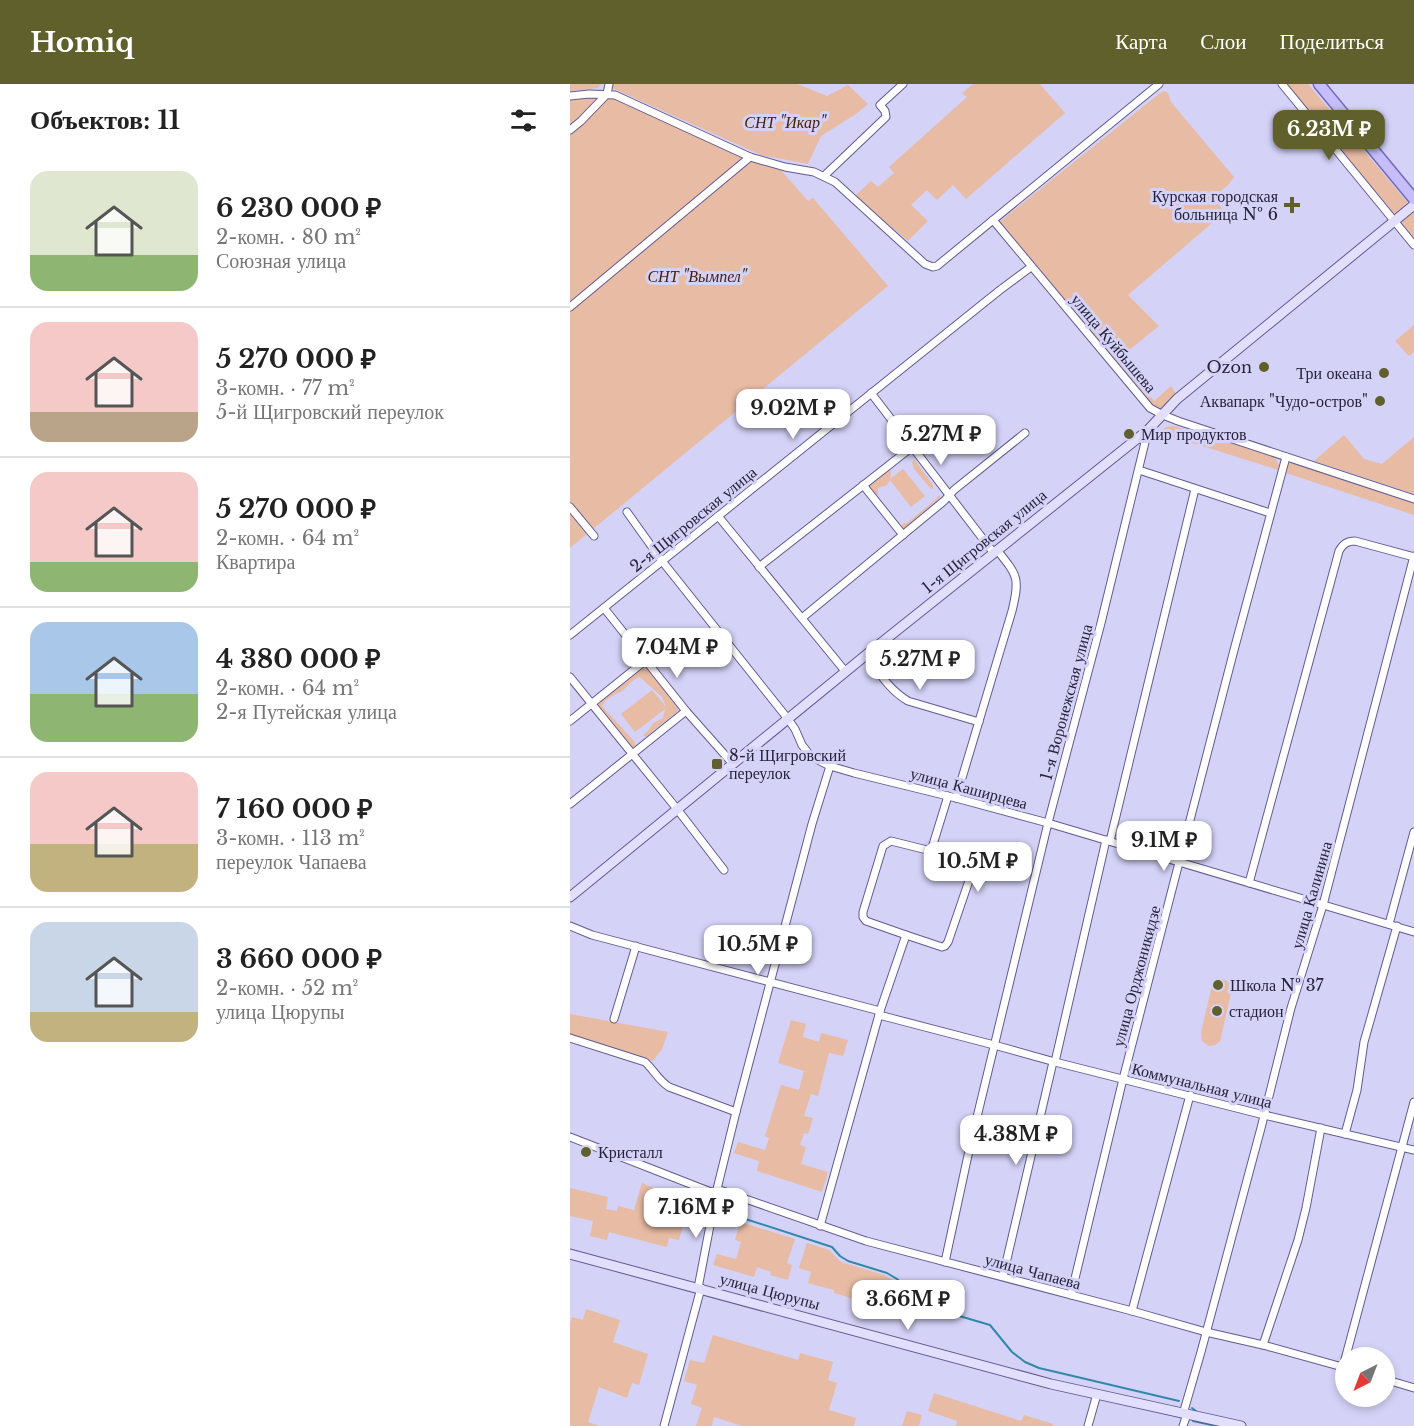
<!DOCTYPE html>
<html lang="ru">
<meta charset="utf-8">
<style>
body{margin:0;font-family:"Libre Baskerville",serif;background:#f2f2f2;color:#222;height:100vh;display:flex;flex-direction:column;font-size:22px;white-space:nowrap}
*{box-sizing:border-box;margin:0}
p{font-size:20px;color:#767676}
.icon{flex:none;width:33px;height:33px;fill:none;stroke:currentColor;stroke-width:2;stroke-linecap:round;stroke-linejoin:round}
.map{position:relative;flex:1;overflow:hidden}
.side{display:flex;flex-direction:column;background:#fff;width:570px}
.side>*{flex:none}
.needle{width:39px;rotate:222deg}
.controls{position:absolute;left:765px;top:1263px;display:grid;gap:12px}
.controls a{display:grid;place-items:center;width:60px;height:60px;border-radius:50%;background:#fff;box-shadow:0 3px 9px #0003;font-size:30px}
.price{position:absolute;translate:-50% -51px;padding:0 14px;border-radius:12px;background:#fff;color:#222;font-size:20px;line-height:39px;filter:drop-shadow(0 2px 3px #0008)}
.price::after{content:'';position:absolute;left:50%;top:36px;width:18px;height:14px;margin-left:-9px;background:inherit;clip-path:polygon(0 0,100% 0,50% 100%)}
.price.on{background:#60602c;color:#fff}
ul{padding:0;list-style:none}
li{display:flex;align-items:center;gap:18px;height:150px;padding:0 30px}
li+li{border-top:2px solid #e0e0e0}
li span{display:grid;place-items:center;flex:none;width:168px;height:120px;border-radius:18px;color:#555}
li>.icon{margin-inline-start:auto}
span .icon{width:72px;height:72px;fill:#fffc;stroke-width:1}
li b{font-size:26px}
h2{display:flex;justify-content:space-between;align-items:center;height:72px;padding:0 30px;font-size:26px}
header{display:flex;align-items:center;gap:36px;box-sizing:border-box;height:84px;padding:0 30px;background:#60602c;color:#fff}
header strong{font-size:28px}
nav{display:flex;gap:33px;margin-inline-start:auto;font-size:21px}
main{display:flex;flex:1;min-height:0}
.map>svg:first-child{display:block}
.green{fill:#e7bba4}
.lines{fill:none;stroke-linecap:round;stroke-linejoin:round}
.stream{stroke:#38a;stroke-width:2}
.street-casing{stroke:#615b91;stroke-width:9}
.secondary-casing{stroke:#615b91;stroke-width:11}
.primary-casing{stroke:#756bb7;stroke-width:13}
.street{stroke:#fff;stroke-width:7}
.secondary{stroke:#e2defe;stroke-width:9}
.primary{stroke:#c5bdfc;stroke-width:10}
.poi-dot{fill:#60602c;stroke:#d4d2f7;stroke-width:2}
.labels{text-anchor:middle;dominant-baseline:central;stroke-width:6;stroke-linejoin:round;paint-order:stroke}
.park-label{font-size:16px;font-style:italic;fill:#4b2006;stroke:#d4d2f7}
.poi-label{font-size:16px;fill:#26243b;stroke:#d4d2f7;text-anchor:start}
.street-label{font-size:16px;fill:#26243b;stroke:#d4d2f7}
</style>
<header>
<strong>Homiq</strong>
<nav><a>Карта</a><a>Слои</a><a>Поделиться</a></nav>
</header>
<main>
<section class="side">
<h2>Объектов: 11<svg class="icon" aria-label="filters" viewBox="0 0 24 24"><path d="M4 7h16M4 17h16"/><circle cx="9" cy="7" r="2"/><circle cx="15" cy="17" r="2"/></svg></h2>
<ul>
<li><span style="background:linear-gradient(#dfe7d0 70%,#8fb573 0)"><svg class="icon" aria-label="home" viewBox="0 0 24 24"><path d="M3 11l9-7 9 7M6 9v11h12V9"/></svg></span><div><b>6 230 000 ₽</b><p>2-комн. · 80 m²</p><p>Союзная улица</p></div></li>
<li><span style="background:linear-gradient(#f6c9c9 75%,#b9a48a 0)"><svg class="icon" aria-label="home" viewBox="0 0 24 24"><path d="M3 11l9-7 9 7M6 9v11h12V9"/></svg></span><div><b>5 270 000 ₽</b><p>3-комн. · 77 m²</p><p>5-й Щигровский переулок</p></div></li>
<li><span style="background:linear-gradient(#f6c9c9 75%,#8fb573 0)"><svg class="icon" aria-label="home" viewBox="0 0 24 24"><path d="M3 11l9-7 9 7M6 9v11h12V9"/></svg></span><div><b>5 270 000 ₽</b><p>2-комн. · 64 m²</p><p>Квартира</p></div></li>
<li><span style="background:linear-gradient(#a9c7e8 60%,#8fb573 0)"><svg class="icon" aria-label="home" viewBox="0 0 24 24"><path d="M3 11l9-7 9 7M6 9v11h12V9"/></svg></span><div><b>4 380 000 ₽</b><p>2-комн. · 64 m²</p><p>2-я Путейская улица</p></div></li>
<li><span style="background:linear-gradient(#f6c9c9 60%,#c2b280 0)"><svg class="icon" aria-label="home" viewBox="0 0 24 24"><path d="M3 11l9-7 9 7M6 9v11h12V9"/></svg></span><div><b>7 160 000 ₽</b><p>3-комн. · 113 m²</p><p>переулок Чапаева</p></div></li>
<li><span style="background:linear-gradient(#c9d6e8 75%,#c2b280 0)"><svg class="icon" aria-label="home" viewBox="0 0 24 24"><path d="M3 11l9-7 9 7M6 9v11h12V9"/></svg></span><div><b>3 660 000 ₽</b><p>2-комн. · 52 m²</p><p>улица Цюрупы</p></div></li>
</ul>
</section>
<div class="map">
<svg width="844" height="1342" viewBox="0 0 844 1342">
<rect width="100%" height="100%" fill="#d4d2f7"/>
<g class="green">
<polygon points="0,0 31,0 28,4 0,7"/>
<polygon points="40,0 227,0 257,12 278,1 298,20 286,30 251,52 238,80 191,71 42,4"/>
<polygon points="403,0 470,0 495,29 396,115 383,101 367,116 357,106 341,121 358,137 338,157 285,112 301,97 308,103 324,89 319,83 397,13 392,9"/>
<polygon points="715,0 738,0 837,118 837,122 826,132 824,131"/>
<polygon points="594,7 598,9 601,18 664,93 659,100 643,114 655,128 558,211 589,242 549,274 584,317 601,302 607,311 593,325 586,325 584,324 428,139 590,9"/>
<polygon points="19,13 39,13 177,74 210,85 238,117 243,114 318,202 0,464 0,14"/>
<polygon points="841,128 844,128 844,154 831,139 832,136"/>
<polygon points="844,241 844,268 839,272 825,257"/>
<polygon points="603,342 651,355 704,372 709,381 708,386 588,348 596,343"/>
<polygon points="774,351 794,375 812,380 844,353 844,410 744,377"/>
<polygon points="344,375 363,401 363,404 361,405 344,385 342,379"/>
<polygon points="723,379 844,419 844,431 713,388 717,381"/>
<polygon points="317,384 320,385 321,388 320,395 333,385 355,412 341,423 320,396 317,401 308,404 308,411 304,412 296,403 298,399"/>
<polygon points="369,411 371,413 334,446 331,446 330,443 334,439 337,439 364,417"/>
<path d="M72 583H75L80 587 109 625 107 628 76 653 73 652 74 650 79 646 83 639 93 634 95 625 65 648 51 630 82 606 96 623 92 613 72 595 69 593C61 597 59 601 53 606 45 612 38 611 32 622L64 657 66 662 65 664 62 665 26 622 27 617Z"/>
<polygon points="653,895 660,899 662,905 650,957 645,961 639,962 632,957 631,948 642,902 648,896"/>
<polygon points="0,930 98,948 92,965 83,977 0,950"/>
<polygon points="221,936 236,940 233,953 249,958 251,949 278,956 273,972 259,969 248,1012 241,1010 234,1032 243,1034 238,1050 234,1049 230,1061 236,1063 231,1080 258,1088 252,1108 187,1087 189,1077 164,1069 168,1058 195,1066 199,1054 195,1052 211,1001 229,1006 234,987 208,979"/>
<polygon points="72,1099 87,1105 81,1127 102,1133 104,1125 111,1127 114,1115 138,1121 134,1139 123,1136 121,1144 113,1142 109,1156 99,1154 97,1163 39,1148 37,1156 20,1152 23,1137 0,1132 0,1104 38,1113 36,1125 47,1127 48,1122 64,1126"/>
<polygon points="170,1138 225,1155 217,1179 222,1181 218,1196 200,1191 201,1188 187,1183 184,1193 143,1181 147,1170 166,1175 171,1158 165,1156"/>
<polygon points="237,1159 259,1166 271,1178 314,1191 326,1198 331,1202 326,1219 292,1210 290,1217 264,1209 264,1206 238,1199 241,1188 229,1184"/>
<polygon points="16,1225 50,1236 43,1258 78,1270 69,1301 62,1299 57,1314 29,1303 18,1338 29,1342 0,1342 0,1239 2,1233 13,1236"/>
<polygon points="143,1251 228,1276 230,1269 263,1278 258,1296 267,1299 259,1326 286,1334 284,1342 172,1342 144,1333 142,1342 126,1342 132,1324 121,1320 127,1301 114,1297 120,1276 134,1279"/>
<polygon points="364,1309 451,1337 454,1331 483,1340 483,1342 386,1342 387,1337 358,1327"/>
<polygon points="337,1327 352,1331 349,1342 332,1342"/>
</g>
<g class="lines">
<g class="stream">
<polyline points="154,1128 262,1163 270,1172 278,1177 317,1189 327,1195 341,1208 369,1226 420,1241 442,1268 455,1278 469,1284 609,1317"/>
<polyline points="622,1324 626,1327"/>
<polyline points="623,1337 646,1342"/>
</g>
<g class="street-casing">
<g id="street">
<polyline points="712,0 844,161"/>
<polyline points="0,12 19,10 45,11 180,73 215,83 244,88 265,98 355,180 363,183 367,182 589,0"/>
<polyline points="0,46 11,37 37,10 39,0"/>
<polyline points="254,92 316,33 315,27 310,21 333,0"/>
<polyline points="423,136 580,324 593,331 608,337 844,415"/>
<polyline points="0,223 180,73"/>
<polyline points="301,309 423,468"/>
<polyline points="569,386 700,429"/>
<polyline points="293,401 333,451"/>
<polyline points="0,423 24,452"/>
<polyline points="57,428 92,477 218,635 225,645 232,661 239,670 250,677 260,682 284,689 386,714 478,739 844,848"/>
<polyline points="148,432 275,587"/>
<polyline points="189,483 342,363"/>
<polyline points="34,524 116,627 163,680"/>
<polyline points="232,534 374,417 384,406 455,349"/>
<polyline points="0,551 430,206 461,183"/>
<path d="M296 571C308 587 319 606 338 617L409 638"/>
<polyline points="0,593 107,725 154,786"/>
<polyline points="0,637 76,576"/>
<path d="M386 714 442 527C450 494 448 492 427 466"/>
<polyline points="0,720 116,627"/>
<polyline points="540,757 625,405"/>
<path d="M679 799 769 467C773 460 777 457 785 457L844 473"/>
<polyline points="819,840 844,748"/>
<polyline points="0,842 22,851 310,927"/>
<polyline points="336,851 372,863 375,862 378,858 403,785 397,777 361,767 378,712"/>
<polyline points="309,931 424,961 485,978 694,1031 844,1066"/>
<polyline points="44,935 66,862"/>
<path d="M0 954 75 978C84 986 88 996 99 1003L166 1028"/>
<polyline points="485,978 536,756"/>
<polyline points="775,1050 787,1006 794,958 827,842"/>
<polyline points="0,1053 146,1110"/>
<polyline points="147,1105 296,1157 562,1227 636,1248 693,1261 776,1284"/>
<polyline points="250,1142 310,927 336,851 296,837 293,833 293,828 313,762 321,757 361,767"/>
<polyline points="375,1178 400,1062 478,739 531,539 578,346"/>
<polyline points="433,1192 483,978"/>
<polyline points="128,1204 147,1105 166,1028 242,740 260,682"/>
<polyline points="501,1211 553,995 664,566 716,373"/>
<polyline points="562,1227 620,1011"/>
<polyline points="693,1261 728,1156 736,1124 751,1044"/>
<polyline points="773,1283 844,1018"/>
<polyline points="814,1295 844,1304"/>
<polyline points="613,1330 631,1268 691,1044 721,924 753,821 844,472"/>
<polyline points="94,1342 131,1204"/>
<polyline points="518,1342 527,1310"/>
<polyline points="613,1342 617,1330"/>
</g>
</g>
<g class="secondary-casing">
<g id="secondary">
<polyline points="0,813 296,571 578,346 607,315 844,121"/>
<polyline points="0,1170 481,1300 671,1342"/>
</g>
</g>
<g class="primary-casing">
<polyline id="primary" points="749,0 844,115"/>
</g>
<use href="#street" class="street"/>
<use href="#secondary" class="secondary"/>
<use href="#primary" class="primary"/>
</g>
<g class="poi-dot">
<path d="M719 112h6v6h6v6h-6v6h-6v-6h-6v-6h6z"/>
<circle cx="694" cy="283" r="6"/>
<circle cx="814" cy="289" r="6"/>
<circle cx="810" cy="317" r="6"/>
<circle cx="559" cy="350" r="6"/>
<rect x="141" y="674" width="12" height="12" rx="3"/>
<circle cx="648" cy="901" r="6"/>
<circle cx="647" cy="927" r="6"/>
<circle cx="16" cy="1068" r="6"/>
</g>
<g class="labels">
<g class="park-label">
<text x="215" y="38">СНТ "Икар"</text>
<text x="127" y="192">СНТ "Вымпел"</text>
</g>
<g class="poi-label">
<text x="708" y="112" text-anchor="end">Курская городская<tspan x="708" dy="18">больница № 6</tspan></text>
<text x="682" y="283" text-anchor="end">Ozon</text>
<text x="802" y="289" text-anchor="end">Три океана</text>
<text x="798" y="317" text-anchor="end">Аквапарк "Чудо-остров"</text>
<text x="571" y="350">Мир продуктов</text>
<text x="159" y="671">8-й Щигровский<tspan x="159" dy="18">переулок</tspan></text>
<text x="660" y="901">Школа № 37</text>
<text x="659" y="927">стадион</text>
<text x="28" y="1068">Кристалл</text>
</g>
<g class="street-label">
<text transform="translate(544 259) rotate(50)">улица Куйбышева</text>
<text transform="translate(123 435) rotate(-39)">2-я Щигровская улица</text>
<text transform="translate(414 457) rotate(-39)">1-я Щигровская улица</text>
<text transform="translate(496 618) rotate(-75)">1-я Воронежская улица</text>
<text transform="translate(399 704) rotate(15)">улица Каширцева</text>
<text transform="translate(741 811) rotate(-74)">улица Калинина</text>
<text transform="translate(566 892) rotate(-75)">улица Орджоникидзе</text>
<text transform="translate(632 1001) rotate(14)">Коммунальная улица</text>
<text transform="translate(463 1187) rotate(15)">улица Чапаева</text>
<text transform="translate(200 1207) rotate(15)">улица Цюрупы</text>
</g>
</g>
</svg>
<div class="controls">
<a><svg class="needle" viewBox="-14 -14 28 28"><path d="M0-13l5 13h-10z" fill="#e53935"/><path d="M0 13l5-13h-10z" fill="#767676"/></svg></a>
</div>
<b class="price on" style="left:759px;top:77px">6.23M ₽</b>
<b class="price" style="left:223px;top:356px">9.02M ₽</b>
<b class="price" style="left:371px;top:382px">5.27M ₽</b>
<b class="price" style="left:107px;top:595px">7.04M ₽</b>
<b class="price" style="left:350px;top:607px">5.27M ₽</b>
<b class="price" style="left:594px;top:788px">9.1M ₽</b>
<b class="price" style="left:408px;top:809px">10.5M ₽</b>
<b class="price" style="left:188px;top:892px">10.5M ₽</b>
<b class="price" style="left:446px;top:1082px">4.38M ₽</b>
<b class="price" style="left:126px;top:1155px">7.16M ₽</b>
<b class="price" style="left:338px;top:1247px">3.66M ₽</b>
</div>
</main>
